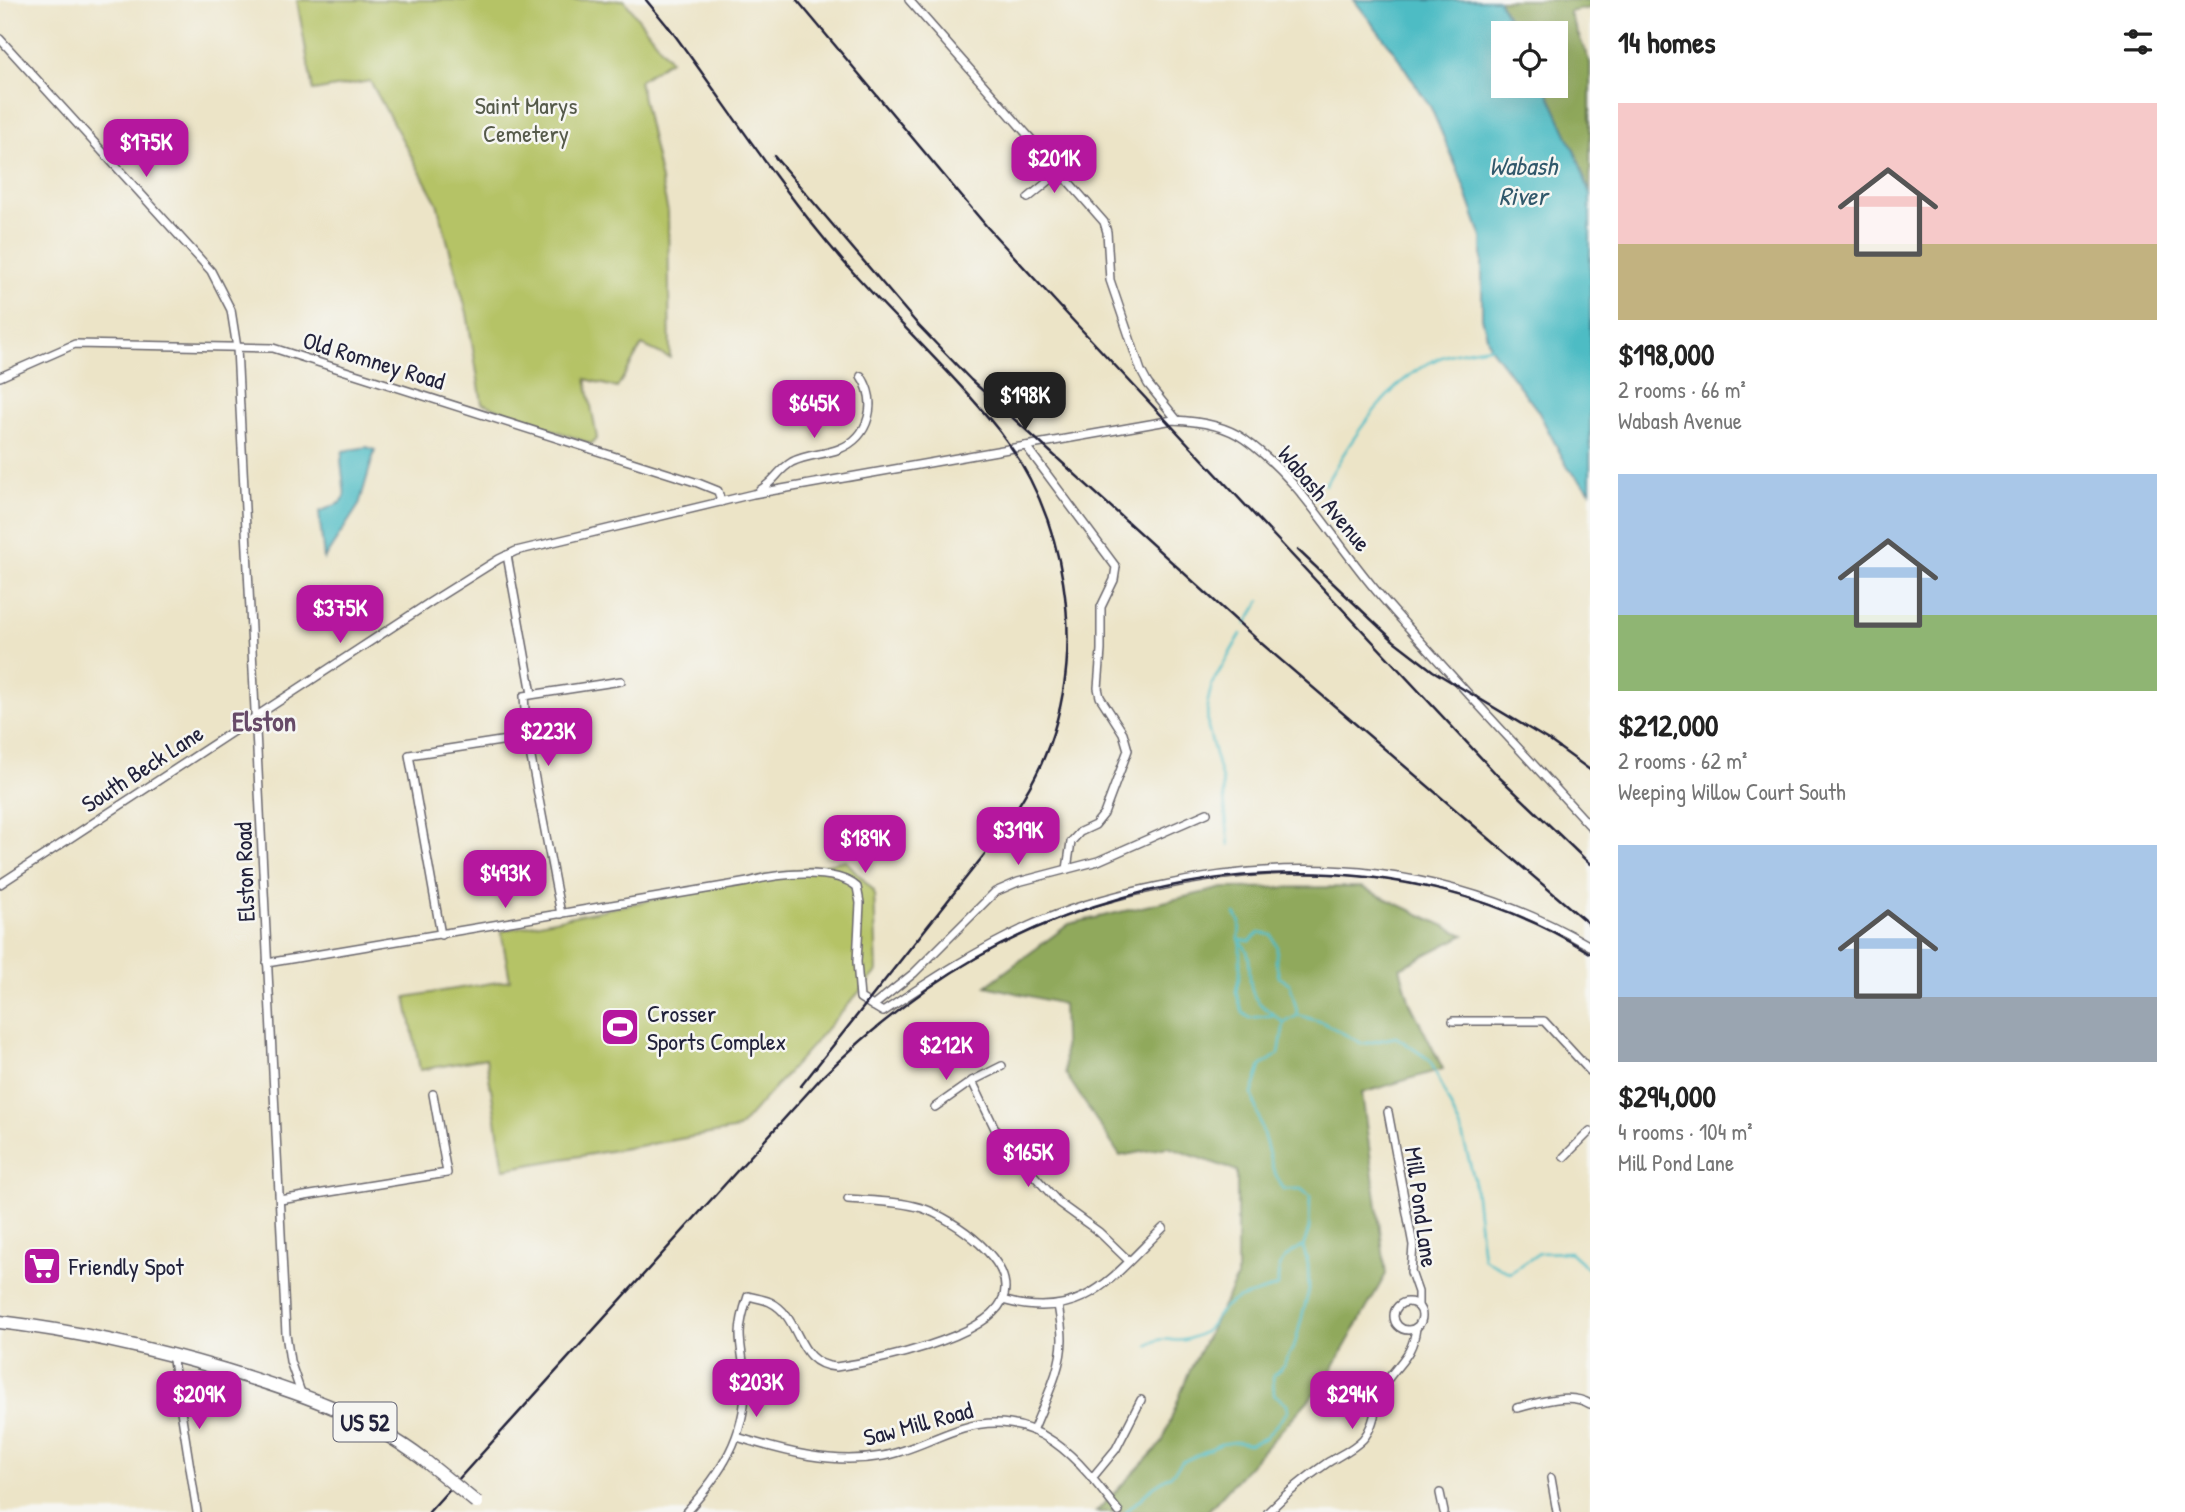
<!DOCTYPE html>
<meta charset="utf-8">
<style>
body{margin:0;font-family:"Patrick Hand",sans-serif;background:#f6f6f6;color:#222;height:100vh;display:flex;flex-direction:column;font-size:26px;white-space:nowrap}
*{box-sizing:border-box;margin:0}
p{font-size:23px;color:#767676}
.icon{flex:none;width:38px;height:38px;fill:none;stroke:currentColor;stroke-width:2;stroke-linecap:round;stroke-linejoin:round}
.map{position:relative;flex:1;overflow:hidden}
.details{display:flex;flex-direction:column;background:#fff;width:595px}
.details>*{flex:none}
.controls{position:absolute;left:1491px;top:21px;display:grid;gap:14px}
.controls a{display:grid;place-items:center;width:77px;height:77px;border-radius:0px;background:#fff;box-shadow:0 7px 28px #0002;font-size:35px}
.price{position:absolute;translate:-50% -60px;padding:0 16px;border-radius:14px;background:#b5179e;color:#fff;font-size:23px;line-height:46px;filter:drop-shadow(0 2px 4px #0008)}
.price::after{content:'';position:absolute;left:50%;top:42px;width:21px;height:16px;margin-left:-10px;background:inherit;clip-path:polygon(0 0,100% 0,50% 100%)}
.price.on{background:#222;color:#fff}
ul{padding:0;list-style:none}
li{display:grid;align-content:center;gap:14px;height:371px;padding:0 28px}
li span{display:grid;place-items:center;height:217px;border-radius:0px;color:#555}
li>.icon{margin-inline-start:auto}
span .icon{width:126px;height:126px;fill:#fffc;stroke-width:1}
li b{font-size:30px}
h2{display:flex;justify-content:space-between;align-items:center;height:84px;padding:0 28px;font-size:30px}
main{display:flex;flex:1;min-height:0}
.map>svg:first-child{display:block}
.green{fill:#b5c366;stroke:#6c7250;stroke-width:2}
.forest{fill:#90a95b;stroke:#59664b;stroke-width:2}
.water{fill:#4ebcc4;stroke:#386f80;stroke-width:2}
.lines{fill:none;stroke-linecap:round;stroke-linejoin:round}
.stream{stroke:#4ebcc4;stroke-width:2.5}
.minor-casing{stroke:#69666c;stroke-width:10}
.primary-casing{stroke:#69666c;stroke-width:15}
.minor{stroke:#fff;stroke-width:7}
.primary{stroke:#fff;stroke-width:12}
.rail{stroke:#22223b;stroke-width:2.5}
.primary-bridge-casing{stroke:#69666c;stroke-width:15;stroke-linecap:butt}
.primary-bridge{stroke:#fff;stroke-width:12}
.labels{text-anchor:middle;dominant-baseline:central;stroke-width:5;stroke-linejoin:round;paint-order:stroke}
.shield{fill:#f6f6f2;stroke:#626272;stroke-width:2}
.shield-label{font-size:23px;font-weight:bold;fill:#22223b}
.park-label{font-size:24px;fill:#555a4a;stroke:#f6f6f2}
.street-label{font-size:24px;fill:#22223b;stroke:#f6f6f2}
.poi-label{font-size:24px;fill:#22223b;stroke:#f6f6f2;text-anchor:start}
.water-label{font-size:26px;font-style:italic;fill:#31586b;stroke:#f6f6f2}
.quarter-label{font-size:28px;font-weight:bold;fill:#674b68;stroke:#f6f6f2}
</style>
<main>
<div class="map">
<svg width="1590" height="1512" viewBox="0 0 1590 1512">
<rect width="100%" height="100%" fill="#f6f6f2"/>
<filter id="ink" filterUnits="userSpaceOnUse"><feTurbulence type="fractalNoise" baseFrequency=".0143" numOctaves="2"/><feDisplacementMap in="SourceGraphic" scale="14" xChannelSelector="R" yChannelSelector="G"/><feConvolveMatrix kernelMatrix="1 2 1 2 8 2 1 2 1" color-interpolation-filters="sRGB"/></filter>
<filter id="wash" filterUnits="userSpaceOnUse"><feTurbulence type="fractalNoise" baseFrequency=".00686" numOctaves="4" result="noise"/><feDisplacementMap in="SourceGraphic" scale="28" xChannelSelector="R" yChannelSelector="G"/><feGaussianBlur stdDeviation="1.57" result="paint"/><feColorMatrix in="noise" values="0 0 0 0 0 0 0 0 0 0 0 0 0 0 0 0 0 1.4 0 .05"/><feComposite in="paint" operator="in"/></filter>
<g filter="url(#wash)">
<rect width="100%" height="100%" fill="#ece4c7"/>
<g class="green">
<polygon points="297,0 624,0 670,60 639,81 668,212 670,358 642,345 617,388 586,379 597,438 591,444 482,403 467,313 437,203 370,81 313,91"/>
<polygon points="845,860 874,891 877,972 738,1129 504,1169 486,1058 420,1070 406,997 510,980 501,931"/>
</g>
<g class="forest">
<polygon points="1498,0 1590,0 1590,8 1569,12 1590,63 1590,194 1578,159 1545,86 1556,86 1556,33 1517,33"/>
<polygon points="1361,887 1464,935 1400,968 1410,1003 1443,1069 1362,1093 1386,1274 1325,1382 1207,1512 1096,1512 1162,1443 1188,1374 1237,1278 1237,1171 1168,1147 1120,1156 1065,1073 1063,1004 986,986 1069,924 1223,888"/>
</g>
<g class="water">
<polygon points="1354,0 1498,0 1517,33 1503,33 1503,86 1545,86 1578,159 1590,194 1590,491 1568,468 1538,411 1490,347 1482,318 1482,238 1459,173 1431,108 1393,50"/>
<polygon points="367,447 375,450 359,505 324,559 319,512 340,503 345,497 341,460 343,451"/>
</g>
<g class="lines">
<g class="stream">
<path d="M1325 485C1351 439 1394 371 1448 355 1462 351 1477 349 1490 347"/>
<polyline points="1246,624 1260,601"/>
<polyline points="1229,845 1222,780 1208,728 1207,705 1212,684 1241,634"/>
<polyline points="1240,942 1240,972 1236,992 1243,1013 1250,1018 1274,1015 1284,1023"/>
<path d="M1242 944C1255 956 1245 978 1254 996 1258 1004 1267 1009 1274 1015"/>
<polyline points="1298,1015 1322,1022 1363,1044 1396,1037 1430,1060 1461,1130 1474,1179 1483,1258 1510,1273 1539,1253 1570,1252 1590,1270"/>
<path d="M1148 1346C1165 1332 1172 1345 1188 1339 1218 1329 1209 1319 1227 1305 1240 1295 1263 1293 1278 1286 1277 1264 1282 1257 1301 1247"/>
<polyline points="1126,1512 1154,1486 1171,1475 1182,1462 1221,1444 1235,1442 1250,1444 1265,1438 1288,1411 1287,1404 1274,1394 1273,1376 1283,1366 1295,1344 1309,1290 1308,1264 1303,1247 1309,1229 1310,1196 1301,1189 1283,1189 1273,1169 1252,1094 1261,1066 1279,1054 1284,1023 1298,1015 1290,984 1279,977 1276,962 1277,947 1272,935 1259,933 1250,941 1239,940 1240,922 1235,914"/>
</g>
</g>
</g>
<g filter="url(#ink)">
<g class="lines">
<g class="minor-casing">
<g id="minor">
<polyline points="909,0 1104,222 1107,232 1110,280 1141,371 1148,384 1177,420"/>
<polyline points="0,39 211,271 231,310 237,348 286,1334 290,1361 301,1393"/>
<polyline points="1028,198 1061,171"/>
<polyline points="0,377 75,344 273,348 698,483 718,491 721,502"/>
<polyline points="1026,446 1116,567 1114,580 1101,607 1101,650 1098,688 1100,697 1123,733 1128,750 1104,814 1095,825 1080,832 1071,842 1067,869"/>
<path d="M760 490C775 481 778 470 792 462 807 454 824 455 839 449 870 437 878 402 861 376"/>
<polyline points="507,555 532,694"/>
<path d="M0 884 429 603 499 559 516 551 753 494 1173 420C1196 421 1225 425 1244 439 1301 479 1334 542 1379 594 1447 673 1520 749 1590 826"/>
<polyline points="561,914 527,737 524,696 621,681"/>
<polyline points="441,935 409,755 527,737"/>
<path d="M267 963 748 882C774 874 835 867 857 887L860 903 857 962 860 998 873 1006 914 973 995 892 1018 882 1098 861 1207 813"/>
<path d="M873 1006 883 1012C931 980 977 950 1029 926 1069 908 1112 896 1155 887 1306 853 1455 867 1590 946"/>
<polyline points="1453,1021 1544,1021 1590,1071"/>
<polyline points="972,1081 999,1137 1059,1203 1099,1232 1129,1261"/>
<polyline points="935,1107 972,1081 1002,1066"/>
<polyline points="1388,1112 1413,1245 1411,1272 1418,1292 1418,1306"/>
<polyline points="1564,1157 1590,1131"/>
<polyline points="280,1200 447,1173 433,1094"/>
<path d="M1002 1300C1083 1323 1111 1278 1163 1228"/>
<circle cx="1408" cy="1316" r="14"/>
<polyline points="172,1354 197,1512"/>
<path d="M1517 1408C1539 1403 1569 1391 1590 1404"/>
<path d="M1033 1431C1044 1402 1062 1370 1062 1339 1062 1328 1060 1317 1058 1305"/>
<path d="M737 1437C785 1452 832 1465 883 1456 911 1451 936 1436 963 1428 1038 1406 1079 1460 1119 1512"/>
<polyline points="1092,1478 1116,1449 1141,1400"/>
<polyline points="1551,1478 1557,1512"/>
<polyline points="1440,1493 1444,1512"/>
<path d="M686 1512C720 1475 747 1435 745 1382 745 1366 740 1350 740 1334 740 1321 744 1308 748 1296 755 1298 763 1299 770 1302 803 1318 794 1364 836 1367 876 1361 983 1339 1002 1301 1020 1263 952 1218 922 1208 898 1201 872 1201 848 1199"/>
<path d="M1268 1512C1286 1494 1305 1478 1327 1463 1338 1456 1354 1449 1363 1439 1378 1422 1374 1397 1388 1379 1402 1360 1413 1353 1416 1328"/>
</g>
</g>
<g class="primary-casing">
<path id="primary" d="M0 1322C76 1331 151 1348 225 1370 297 1392 364 1414 424 1460"/>
</g>
<use href="#minor" class="minor"/>
<use href="#primary" class="primary"/>
<g class="rail">
<polyline points="646,0 674,34"/>
<polyline points="797,0 988,228 1066,313 1499,777 1590,864"/>
<path d="M668 26C726 104 779 187 842 260 893 318 953 373 1000 432 1066 518 1086 643 1049 745 1035 784 1012 816 988 850L801 1086"/>
<polyline points="774,156 919,326 971,380 1261,643 1590,925"/>
<polyline points="1298,550 1394,641 1433,671 1550,741 1590,770"/>
<path d="M429 1512 821 1078C868 1032 918 991 976 958 1160 854 1407 838 1590 953"/>
</g>
<g class="primary-bridge-casing">
<polyline id="primary-bridge" points="424,1460 477,1503"/>
</g>
<use href="#primary-bridge" class="primary-bridge"/>
</g>
</g>
<defs>
<g id="stadium-square" transform="scale(2.0125)"><rect x="-9" y="-9" width="18" height="18" rx="4" fill="#b5179e" stroke="#f6f6f2"/><path d="M0-5a6.5 5 0 1 0 0 10a6.5 5 0 1 0 0-10ZM-3.5-1.8h7v3.6h-7Z" fill="#fff"/></g>
<g id="supermarket-square" transform="scale(2.0125)"><rect x="-9" y="-9" width="18" height="18" rx="4" fill="#b5179e" stroke="#f6f6f2"/><path d="M-6-5.5h2.5l.6 2H6L4.5 2H-2.5L-4.4-4H-6ZM-1.5 3.2a1.3 1.3 0 1 0 .1 0ZM3 3.2a1.3 1.3 0 1 0 .1 0Z" fill="#fff"/></g>
</defs>
<g fill-rule="evenodd">
<use href="#stadium-square" x="620" y="1027"/>
<use href="#supermarket-square" x="42" y="1266"/>
</g>
<g class="labels">
<rect class="shield" x="333.5" y="1402.5" width="63" height="39" rx="5"/>
<g class="shield-label">
<text x="365" y="1422">US 52</text>
</g>
<g class="park-label">
<text x="526" y="105">Saint Marys<tspan x="526" dy="28">Cemetery</tspan></text>
</g>
<g class="street-label">
<text transform="translate(374 360) rotate(17)">Old Romney Road</text>
<text transform="translate(1325 498) rotate(50)">Wabash Avenue</text>
<text transform="translate(142 768) rotate(-33)">South Beck Lane</text>
<text transform="translate(244 872) rotate(-92)">Elston Road</text>
<text transform="translate(1422 1207) rotate(82)">Mill Pond Lane</text>
<text transform="translate(918 1423) rotate(-15)">Saw Mill Road</text>
</g>
<g class="poi-label">
<text x="647" y="1013">Crosser<tspan x="647" dy="28">Sports Complex</tspan></text>
<text x="69" y="1266">Friendly Spot</text>
</g>
<g class="water-label">
<text x="1523" y="165">Wabash<tspan x="1523" dy="30">River</tspan></text>
</g>
<g class="quarter-label">
<text x="264" y="721">Elston</text>
</g>
</g>
</svg>
<div class="controls">
<a><svg class="icon" aria-label="locate" viewBox="0 0 24 24"><circle cx="12" cy="12" r="6"/><path d="M12 2v4M12 18v4M2 12h4M18 12h4"/></svg></a>
</div>
<b class="price" style="left:146px;top:179px">$175K</b>
<b class="price" style="left:1054px;top:195px">$201K</b>
<b class="price on" style="left:1025px;top:432px">$198K</b>
<b class="price" style="left:814px;top:440px">$645K</b>
<b class="price" style="left:340px;top:645px">$375K</b>
<b class="price" style="left:548px;top:768px">$223K</b>
<b class="price" style="left:1018px;top:867px">$319K</b>
<b class="price" style="left:865px;top:875px">$189K</b>
<b class="price" style="left:505px;top:910px">$493K</b>
<b class="price" style="left:946px;top:1082px">$212K</b>
<b class="price" style="left:1028px;top:1189px">$165K</b>
<b class="price" style="left:756px;top:1419px">$203K</b>
<b class="price" style="left:199px;top:1431px">$209K</b>
<b class="price" style="left:1352px;top:1431px">$294K</b>
</div>
<section class="details">
<h2>14 homes<svg class="icon" aria-label="filters" viewBox="0 0 24 24"><path d="M4 7h16M4 17h16"/><circle cx="9" cy="7" r="2"/><circle cx="15" cy="17" r="2"/></svg></h2>
<ul>
<li><span style="background:linear-gradient(#f6c9c9 65%,#c2b280 0)"><svg class="icon" aria-label="home" viewBox="0 0 24 24"><path d="M3 11l9-7 9 7M6 9v11h12V9"/></svg></span><div><b>$198,000</b><p>2 rooms · 66 m²</p><p>Wabash Avenue</p></div></li>
<li><span style="background:linear-gradient(#a9c7e8 65%,#8fb573 0)"><svg class="icon" aria-label="home" viewBox="0 0 24 24"><path d="M3 11l9-7 9 7M6 9v11h12V9"/></svg></span><div><b>$212,000</b><p>2 rooms · 62 m²</p><p>Weeping Willow Court South</p></div></li>
<li><span style="background:linear-gradient(#a9c7e8 70%,#9aa5b1 0)"><svg class="icon" aria-label="home" viewBox="0 0 24 24"><path d="M3 11l9-7 9 7M6 9v11h12V9"/></svg></span><div><b>$294,000</b><p>4 rooms · 104 m²</p><p>Mill Pond Lane</p></div></li>
</ul>
</section>
</main>
